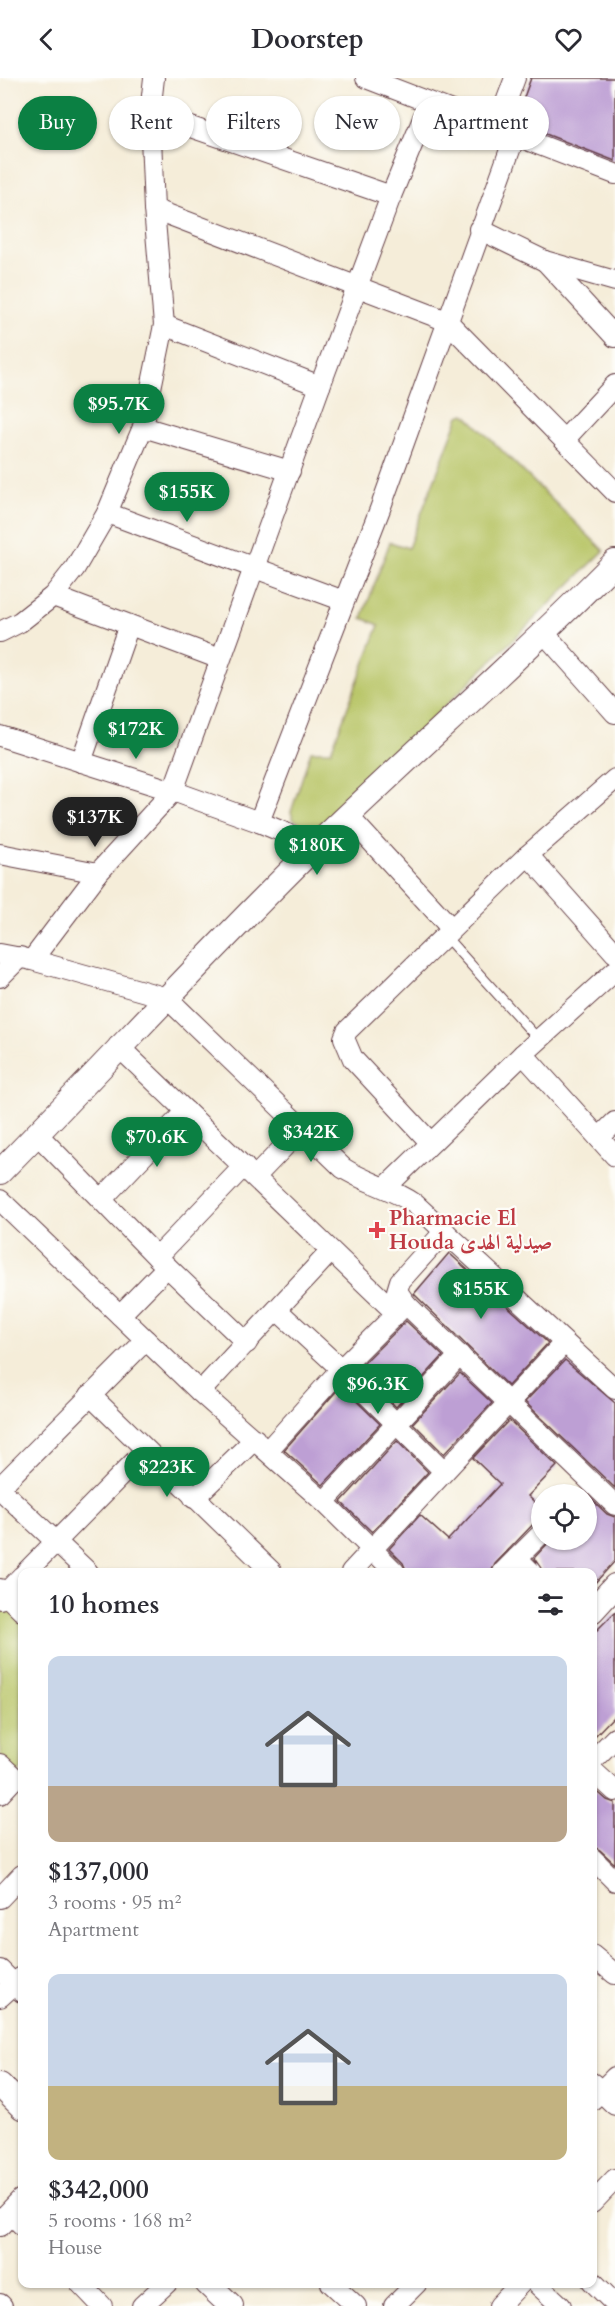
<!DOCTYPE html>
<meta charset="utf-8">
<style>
body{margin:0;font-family:Cardo,Amiri,serif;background:#f7f7f7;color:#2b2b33;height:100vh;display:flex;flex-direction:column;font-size:22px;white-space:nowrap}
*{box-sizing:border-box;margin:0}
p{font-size:20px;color:#7c7c81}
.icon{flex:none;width:33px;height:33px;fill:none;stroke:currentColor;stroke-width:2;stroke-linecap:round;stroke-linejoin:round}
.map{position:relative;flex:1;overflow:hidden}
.panel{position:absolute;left:18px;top:1490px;width:579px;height:720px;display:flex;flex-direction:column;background:#fff;border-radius:12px;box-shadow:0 2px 4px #0004}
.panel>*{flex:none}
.top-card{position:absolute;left:18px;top:18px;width:579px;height:54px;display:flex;gap:12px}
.buttons{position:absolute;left:531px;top:1406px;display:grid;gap:12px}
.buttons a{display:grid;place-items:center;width:66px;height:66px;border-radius:50%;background:#fff;box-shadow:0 2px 4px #0004;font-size:30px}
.price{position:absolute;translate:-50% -51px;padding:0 14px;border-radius:21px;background:#0b8043;color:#fff;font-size:20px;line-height:39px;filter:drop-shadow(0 2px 3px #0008)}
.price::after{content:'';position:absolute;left:50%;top:36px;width:18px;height:14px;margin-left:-9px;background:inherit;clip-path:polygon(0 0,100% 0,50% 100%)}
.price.selected{background:#222;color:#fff}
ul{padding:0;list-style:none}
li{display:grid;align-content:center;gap:12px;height:318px;padding:0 30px}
li span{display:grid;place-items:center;height:186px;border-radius:12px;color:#555}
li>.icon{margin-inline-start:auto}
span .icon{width:108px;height:108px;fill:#fffc;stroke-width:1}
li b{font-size:26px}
h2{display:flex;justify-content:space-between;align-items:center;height:72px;padding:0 30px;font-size:26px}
.pill{padding:0 21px;border-radius:27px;background:#fff;box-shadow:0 2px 4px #0004;font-size:21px;line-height:54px}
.pill.selected{background:#0b8043;color:#fff}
header{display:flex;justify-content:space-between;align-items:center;height:78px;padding:0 30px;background:#fff;font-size:27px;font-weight:700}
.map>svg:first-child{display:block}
.green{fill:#b7c465;stroke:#807248;stroke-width:1.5}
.building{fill:#bd9fd4}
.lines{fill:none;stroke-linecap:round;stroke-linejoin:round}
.service-casing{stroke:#643e45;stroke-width:11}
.minor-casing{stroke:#643e45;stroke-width:22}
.tertiary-casing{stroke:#643e45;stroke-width:26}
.service{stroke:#fff;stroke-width:9}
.minor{stroke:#fff;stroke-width:20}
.tertiary{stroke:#fff;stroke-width:24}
.health-dot{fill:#e0444e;stroke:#fdfcf7;stroke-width:2}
.labels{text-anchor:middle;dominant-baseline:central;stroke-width:4.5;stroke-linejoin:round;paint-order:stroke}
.health-label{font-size:21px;font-weight:bold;fill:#be3a42;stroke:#fdfcf7;text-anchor:start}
</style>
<header><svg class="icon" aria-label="back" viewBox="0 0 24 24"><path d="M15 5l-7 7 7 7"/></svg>Doorstep<svg class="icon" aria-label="heart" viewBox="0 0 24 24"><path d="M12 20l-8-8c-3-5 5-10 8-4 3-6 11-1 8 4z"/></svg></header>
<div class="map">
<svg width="615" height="2228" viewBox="0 0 615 2228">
<rect width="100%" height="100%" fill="#fdfcf7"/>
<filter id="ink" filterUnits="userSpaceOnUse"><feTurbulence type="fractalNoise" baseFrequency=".0167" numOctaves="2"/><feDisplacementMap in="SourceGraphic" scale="12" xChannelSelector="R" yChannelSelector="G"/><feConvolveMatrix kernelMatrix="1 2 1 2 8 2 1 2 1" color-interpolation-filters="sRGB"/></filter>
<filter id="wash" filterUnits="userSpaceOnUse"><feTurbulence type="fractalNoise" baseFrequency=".008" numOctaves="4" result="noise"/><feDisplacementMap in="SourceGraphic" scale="24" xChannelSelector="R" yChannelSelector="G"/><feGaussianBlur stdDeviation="1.35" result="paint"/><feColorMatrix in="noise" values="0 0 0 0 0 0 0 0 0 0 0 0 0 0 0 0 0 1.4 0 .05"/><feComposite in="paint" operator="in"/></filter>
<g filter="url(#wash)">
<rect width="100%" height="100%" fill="#f5edd9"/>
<g class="green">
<polygon points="465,336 604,473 324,746 310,752 293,741 291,734 311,673 331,673 379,547 362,540 390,464 408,470 459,338"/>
<polygon points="22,1509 22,1691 0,1715 0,1532"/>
</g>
<g id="blocks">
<g class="building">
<polygon points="531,0 615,0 615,83 515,44"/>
<polygon points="449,1175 548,1265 508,1308 414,1216"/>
<polygon points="406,1243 443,1278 396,1329 358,1291"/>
<polygon points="565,1282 615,1325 615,1410 525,1324"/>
<polygon points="460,1295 492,1325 444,1376 413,1345"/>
<polygon points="341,1308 380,1346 323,1407 284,1372"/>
<polygon points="509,1342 557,1388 528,1418 542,1431 542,1437 495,1486 491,1494 407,1494 403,1485 389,1471 420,1437 448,1462 500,1406 473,1380"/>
<polygon points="397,1363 428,1394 372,1454 341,1424"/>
<polygon points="586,1416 607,1436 615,1439 615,1483 592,1508 592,1494 543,1494 534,1480 552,1461 586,1461"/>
<polygon points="615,1534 615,1637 592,1661 592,1557"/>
<polygon points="592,1709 607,1722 615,1725 615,1786 600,1772 592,1768"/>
</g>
</g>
</g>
<g filter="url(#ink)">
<use href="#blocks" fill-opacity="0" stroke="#643e45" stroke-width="1.5"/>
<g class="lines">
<g class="service-casing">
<polyline id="service" points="444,857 539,962"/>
</g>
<g class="minor-casing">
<g id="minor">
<polyline points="154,0 150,35 154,131 447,243 615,414"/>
<polyline points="366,0 615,96"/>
<polyline points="150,35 391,118"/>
<polyline points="496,51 515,0"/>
<polyline points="479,151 545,183 615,203"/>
<polyline points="546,184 615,259"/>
<polyline points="164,247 320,308"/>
<polyline points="143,349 290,393"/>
<polyline points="564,362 615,307"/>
<polyline points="107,435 344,523"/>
<polyline points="53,518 220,581"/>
<polyline points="0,554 20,544 53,518 75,490 107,435 143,349 164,247 154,131"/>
<polyline points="545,556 615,635"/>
<polyline points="0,658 173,713 259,744"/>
<polyline points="81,684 129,547"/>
<polyline points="348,738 451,850"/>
<polyline points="316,768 259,744 380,431 515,58"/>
<polyline points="0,776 98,795 173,713 320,308 391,118 429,26"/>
<polyline points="528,777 615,875"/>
<path d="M0 876 32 882 167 920 343 1090C366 1105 392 1110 415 1126L615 1311"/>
<polyline points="32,882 98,795"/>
<polyline points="0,899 20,879"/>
<polyline points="118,968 396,1235"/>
<polyline points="523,976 615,1078"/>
<polyline points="37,1056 157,1179 247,1265"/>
<polyline points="599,1060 615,1044"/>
<polyline points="430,1064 353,981 344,960 347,953 528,777 615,701"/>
<polyline points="255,1099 301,1051"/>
<polyline points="386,1109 523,976 615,893"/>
<polyline points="102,1121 186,1033"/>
<polyline points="0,1122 200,1314 324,1424 395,1494"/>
<polyline points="157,1179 244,1088"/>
<polyline points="406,1226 615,1427"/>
<polyline points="277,1232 341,1291 444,1393"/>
<polyline points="120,1237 167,1189"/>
<polyline points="200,1314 331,1173"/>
<polyline points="90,1317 272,1494"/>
<polyline points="268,1372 341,1291 406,1226 397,1213 400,1203 445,1153"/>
<polyline points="0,1409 146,1262"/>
<polyline points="0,1411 88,1494"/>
<polyline points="194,1420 255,1361"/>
<polyline points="324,1424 460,1277"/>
<polyline points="517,1480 531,1494"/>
<polyline points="26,1494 145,1373"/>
<polyline points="351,1494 564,1265"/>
<polyline points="503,1494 542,1455"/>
<polyline points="0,1511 22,1533"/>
<polyline points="0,1521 22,1498"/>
<polyline points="592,1683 615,1660"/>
<polyline points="0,1686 15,1700 0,1716"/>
<polyline points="592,1692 615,1713"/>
<polyline points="592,1780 615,1803"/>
<polyline points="0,1820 22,1797"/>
<polyline points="592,1877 615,1896"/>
<polyline points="0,1892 22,1914"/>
<polyline points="0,1919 22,1899"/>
<polyline points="592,2005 615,2027"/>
<polyline points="592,2022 615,1999"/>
<polyline points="592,2125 615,2101"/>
<polyline points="10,2135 22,2147"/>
<polyline points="592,2203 615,2226"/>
<polyline points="80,2205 102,2228"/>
<polyline points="331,2205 356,2228"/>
<polyline points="536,2205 561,2228"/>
<polyline points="0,2226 2,2228"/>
<polyline points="142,2228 167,2205"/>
<polyline points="394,2228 417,2205"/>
<polyline points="499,2228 521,2205"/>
</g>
</g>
<g class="tertiary-casing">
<g id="tertiary">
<path d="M0 1094C106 986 208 874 316 768 415 672 519 582 615 484"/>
<polyline points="592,1533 615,1508"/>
<polyline points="0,2007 22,2029"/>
<polyline points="0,2146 22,2123"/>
<polyline points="207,2205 231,2228"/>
</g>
</g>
<use href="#service" class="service"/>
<use href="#minor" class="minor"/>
<use href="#tertiary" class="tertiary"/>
</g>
</g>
<path class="health-dot" d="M374 1143h6v6h6v6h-6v6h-6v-6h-6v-6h6z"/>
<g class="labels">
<g class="health-label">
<text x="389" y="1140">Pharmacie El<tspan x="389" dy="24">Houda صيدلية الهدى</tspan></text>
</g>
</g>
</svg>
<div class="buttons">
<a><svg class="icon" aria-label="locate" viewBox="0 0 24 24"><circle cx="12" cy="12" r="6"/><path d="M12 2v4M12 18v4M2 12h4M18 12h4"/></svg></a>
</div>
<b class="price" style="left:119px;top:357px">$95.7K</b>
<b class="price" style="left:187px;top:445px">$155K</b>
<b class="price" style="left:136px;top:682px">$172K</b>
<b class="price selected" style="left:95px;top:770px">$137K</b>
<b class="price" style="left:317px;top:798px">$180K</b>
<b class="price" style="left:311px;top:1085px">$342K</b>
<b class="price" style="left:157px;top:1090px">$70.6K</b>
<b class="price" style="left:481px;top:1242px">$155K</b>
<b class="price" style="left:378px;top:1337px">$96.3K</b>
<b class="price" style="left:167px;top:1420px">$223K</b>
<div class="top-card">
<a class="pill selected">Buy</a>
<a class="pill">Rent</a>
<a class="pill">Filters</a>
<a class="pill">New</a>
<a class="pill">Apartment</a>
</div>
<section class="panel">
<h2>10 homes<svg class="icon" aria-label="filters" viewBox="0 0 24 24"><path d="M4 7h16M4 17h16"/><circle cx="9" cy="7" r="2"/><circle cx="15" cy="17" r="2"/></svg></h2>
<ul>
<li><span style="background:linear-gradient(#c9d6e8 70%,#b9a48a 0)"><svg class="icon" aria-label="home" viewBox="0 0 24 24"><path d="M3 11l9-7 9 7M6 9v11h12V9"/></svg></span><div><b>$137,000</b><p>3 rooms · 95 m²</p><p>Apartment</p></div></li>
<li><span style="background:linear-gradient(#c9d6e8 60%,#c2b280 0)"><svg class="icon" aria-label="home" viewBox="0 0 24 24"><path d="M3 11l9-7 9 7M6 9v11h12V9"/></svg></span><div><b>$342,000</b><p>5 rooms · 168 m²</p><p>House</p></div></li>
</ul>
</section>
</div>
